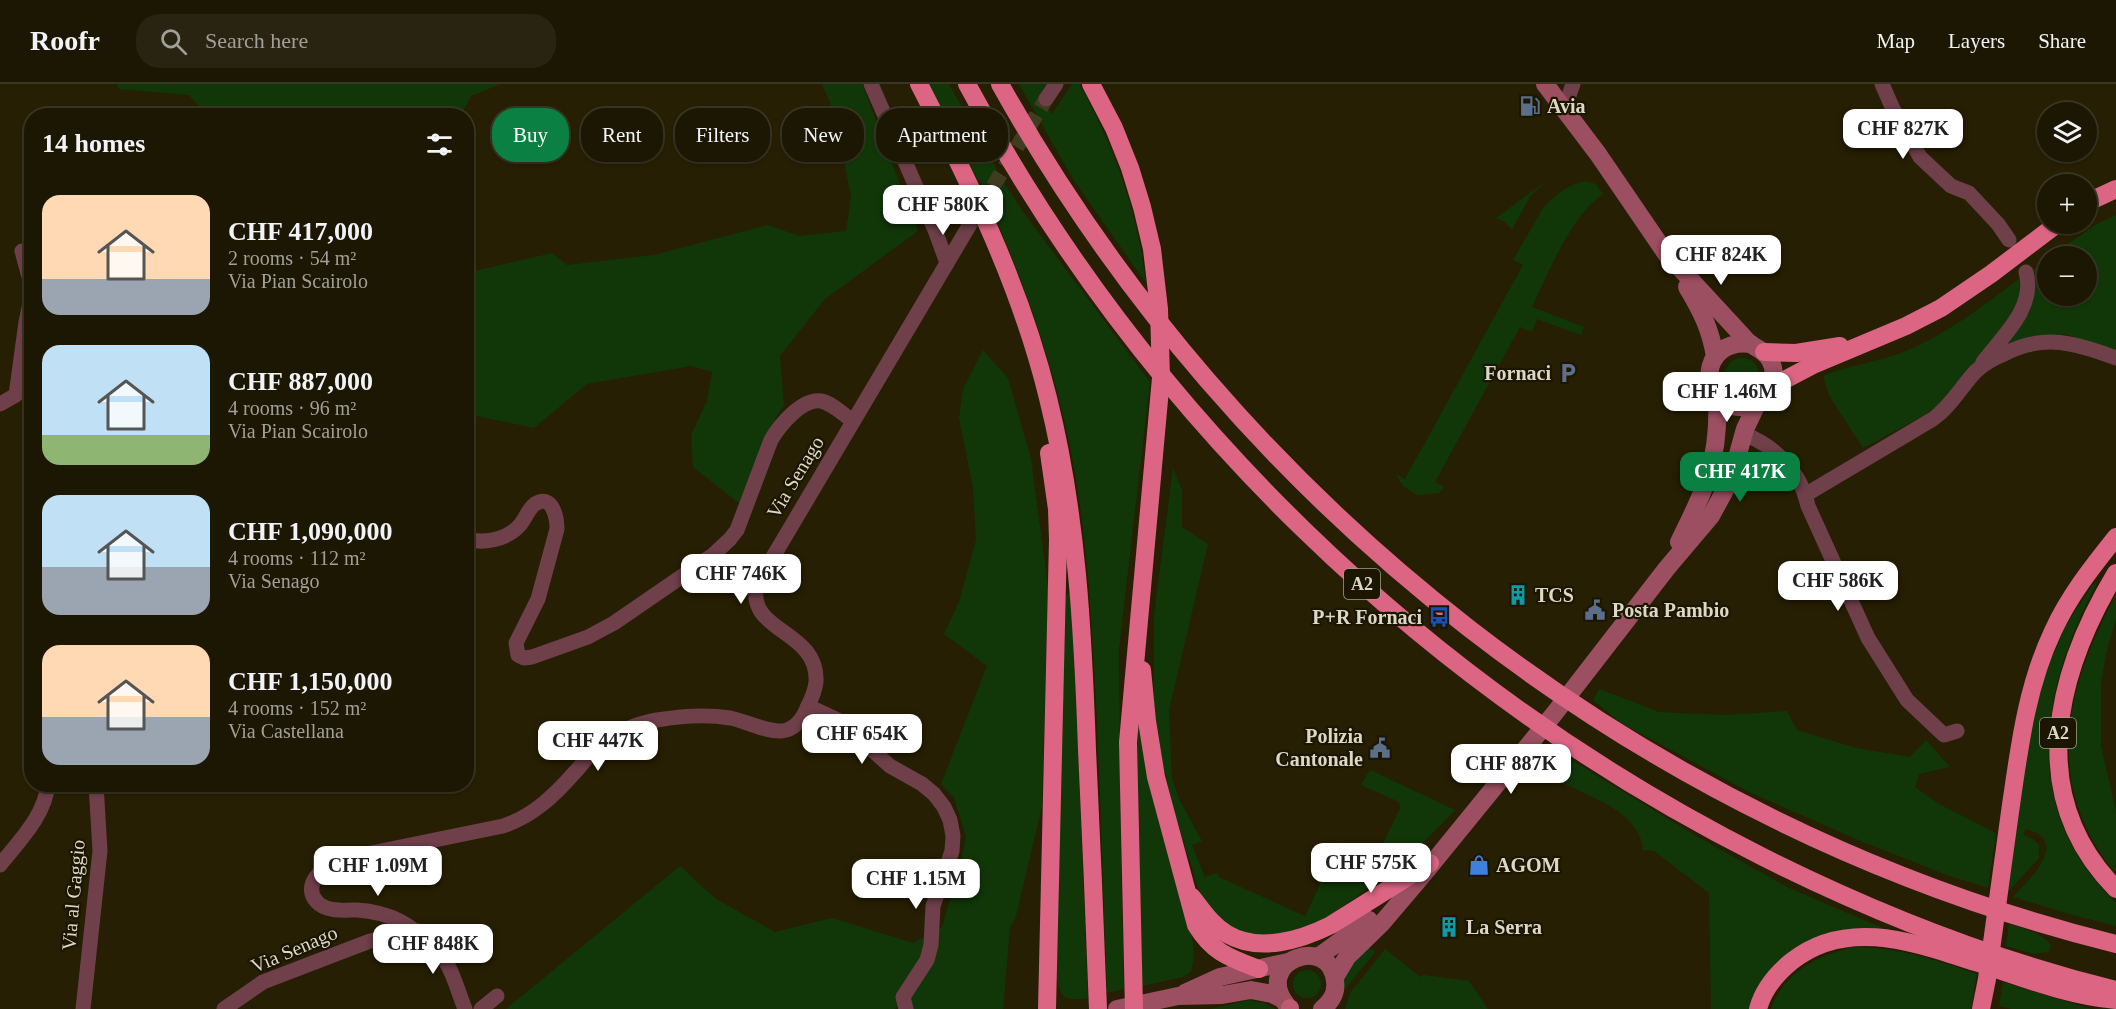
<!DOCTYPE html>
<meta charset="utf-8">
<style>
body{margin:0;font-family:"Times New Roman",serif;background:#292411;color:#f1f3f6;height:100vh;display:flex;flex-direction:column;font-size:22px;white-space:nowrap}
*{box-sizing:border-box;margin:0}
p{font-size:20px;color:#a09f99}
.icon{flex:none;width:33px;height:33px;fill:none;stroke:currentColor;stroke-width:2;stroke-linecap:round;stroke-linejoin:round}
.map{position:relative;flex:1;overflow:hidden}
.sheet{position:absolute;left:24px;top:24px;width:450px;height:684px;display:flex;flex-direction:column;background:#1c1702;border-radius:24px;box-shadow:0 2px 4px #0004,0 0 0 2px #3a3624}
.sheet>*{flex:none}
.guide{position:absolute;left:492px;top:24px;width:570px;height:54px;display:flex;gap:12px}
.fabs{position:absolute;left:2037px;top:18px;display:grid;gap:12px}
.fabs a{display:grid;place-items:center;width:60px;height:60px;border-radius:50%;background:#1c1702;box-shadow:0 2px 4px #0004,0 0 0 2px #3a3624;font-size:30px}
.price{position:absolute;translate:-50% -51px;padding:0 14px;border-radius:12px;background:#fff;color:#222;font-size:20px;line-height:39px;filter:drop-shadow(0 2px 3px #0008)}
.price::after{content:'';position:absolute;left:50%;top:36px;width:18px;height:14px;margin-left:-9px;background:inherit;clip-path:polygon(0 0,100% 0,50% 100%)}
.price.active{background:#0b8043;color:#fff}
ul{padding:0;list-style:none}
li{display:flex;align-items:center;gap:18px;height:150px;padding:0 18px}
li span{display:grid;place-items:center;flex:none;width:168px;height:120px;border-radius:18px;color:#555}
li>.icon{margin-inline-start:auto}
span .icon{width:72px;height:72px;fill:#fffc;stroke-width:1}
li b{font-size:26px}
h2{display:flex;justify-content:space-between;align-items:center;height:72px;padding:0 18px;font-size:26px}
.pill{padding:0 21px;border-radius:24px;background:#1c1702;box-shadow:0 2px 4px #0004,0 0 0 2px #3a3624;font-size:21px;line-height:54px}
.pill.active{background:#0b8043;color:#fff}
header{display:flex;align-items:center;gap:36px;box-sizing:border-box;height:84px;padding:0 30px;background:#1c1702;border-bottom:2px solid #3a3624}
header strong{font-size:28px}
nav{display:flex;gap:33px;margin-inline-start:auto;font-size:21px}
.search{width:420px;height:54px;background:#292411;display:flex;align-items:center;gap:15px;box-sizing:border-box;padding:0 21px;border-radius:24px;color:#a09f99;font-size:22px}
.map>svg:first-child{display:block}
.green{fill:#113709}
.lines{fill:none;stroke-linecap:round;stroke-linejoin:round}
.street-tunnel{stroke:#413b20;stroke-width:15;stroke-dasharray:15 8;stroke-linecap:butt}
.street{stroke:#6f3f4a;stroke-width:15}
.secondary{stroke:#9c4f61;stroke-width:18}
.primary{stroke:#be5b73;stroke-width:18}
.highway{stroke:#dd6584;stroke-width:18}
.labels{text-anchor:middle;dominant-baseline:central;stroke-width:4.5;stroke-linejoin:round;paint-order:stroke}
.shield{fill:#1c1500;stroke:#a29e8b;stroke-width:1.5}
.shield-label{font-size:18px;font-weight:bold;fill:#dcd8c7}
.poi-label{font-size:20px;font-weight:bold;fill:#dcd8c7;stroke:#1c1500;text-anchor:start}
.street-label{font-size:20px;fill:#dcd8c7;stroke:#1c1500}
</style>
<header>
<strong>Roofr</strong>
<div class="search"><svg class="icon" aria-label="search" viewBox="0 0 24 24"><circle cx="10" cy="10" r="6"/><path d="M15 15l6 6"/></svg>Search here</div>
<nav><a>Map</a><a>Layers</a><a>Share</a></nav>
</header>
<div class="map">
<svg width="2116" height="925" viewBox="0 0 2116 925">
<rect width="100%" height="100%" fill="#261f03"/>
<g class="green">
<polygon points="117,0 501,0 471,12 461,32 208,31 189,11 119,5"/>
<polygon points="822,0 862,0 918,147 825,215 780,272 784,321 771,342 740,420 693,383 691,351 707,317 712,288 691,282 587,300 534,344 467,330 466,189 552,169 567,181 654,171 768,141 799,152 846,147 851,113 835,31"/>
<path d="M929 0H949L1003 97 1026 132 1150 298 1119 565 1121 782 1124 905 1107 909C1103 812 1101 716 1096 619 1092 542 1088 465 1075 389 1060 301 1031 216 996 135L995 124 1000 114 989 96 985 103 978 96Z"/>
<path d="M1019 0H1046L1040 10 1052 30 1072 0H1079C1115 63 1137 127 1146 199L1073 95Z"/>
<polygon points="1550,94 1531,111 1512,145 1505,138 1496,134"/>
<path d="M1587 97 1596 100 1603 110C1570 133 1549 188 1532 223L1584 243 1581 251 1537 235 1532 248 1520 243 1435 398 1444 403 1439 409 1417 411 1403 402 1396 390 1405 395 1523 181 1513 176 1543 124C1555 111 1569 99 1587 97Z"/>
<polygon points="2116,131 2116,267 2064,250 2024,258 1996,269 2033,186 2047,175 2048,212 2086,212 2086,172 2051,172 2095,141"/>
<path d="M2023 192 2022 216 1951 313 1923 332 1863 364 1830 313 1823 292C1847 282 1873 279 1898 270 1944 253 1984 221 2023 192Z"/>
<polygon points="983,266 1008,294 1031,375 1048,503 1042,723 1016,832 1010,844 1003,925 913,925 899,920 895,925 506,925 680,782 716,815 775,848 832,834 913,859 942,843 960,781 966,753 954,714 941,700 987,582 944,550 959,518 976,456 973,404 959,334 963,305"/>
<circle cx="1742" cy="291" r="17"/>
<path d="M1173 384 1182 406V443L1208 460 1169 626 1172 694 1179 715 1202 757 1192 761 1205 793 1217 789 1219 793 1305 832 1340 758 1370 769 1379 768 1400 724 1399 718 1361 701 1370 686 1455 726C1419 764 1381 798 1337 826L1339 830 1309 845 1278 852 1246 851 1225 841 1203 816 1198 804 1176 733 1163 681 1154 620V531Z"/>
<path d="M2093 500 2096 501C2049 590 2023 696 2086 784 2094 797 2106 808 2116 819V842L2069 830 2013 813C2029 796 2072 756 2025 745L2024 751 2033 755 2039 761V774L2008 808 2030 650 2037 619 2045 591 2065 543Z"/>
<path d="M1066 510H1070L1073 542 1088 914C1064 918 1059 913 1056 890L1060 671Z"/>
<path d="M2116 511V535L2107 565 2101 600V662L2116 727V790C2042 699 2065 606 2116 511Z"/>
<polygon points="1599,605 1659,628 1725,631 1787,627 1797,646 1856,664 1910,673 1926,656 1950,683 1919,690 1915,703 1939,720 1996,749 1988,804 1947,791 1863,758 1749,708 1621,639 1593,616"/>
<polygon points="1137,642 1139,642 1192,849 1194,873 1191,887 1183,893 1142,902"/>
<path d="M1548 662 1698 753 1787 803 1885 845 1830 851 1750 925H1711L1709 809 1654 767 1643 766C1640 728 1594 715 1565 700 1554 694 1544 685 1534 678Z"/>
<path d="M2009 840C2025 845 2040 848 2051 861L2049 868 2034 870 2006 862Z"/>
<polygon points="1366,860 1375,868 1341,910 1343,895"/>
<path d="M1853 863C1900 864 1933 875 1977 890L1971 925H1771C1784 888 1817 872 1853 863Z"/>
<polygon points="1385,865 1420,893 1424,891 1469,897 1488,925 1345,925 1350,909"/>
<circle cx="1307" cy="900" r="14"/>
<polygon points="2003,898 2091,925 2012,925 1999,922"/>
<polygon points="1249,916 1264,919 1276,925 1210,925"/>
</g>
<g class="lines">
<polyline class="street-tunnel" points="969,142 1046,15"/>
<g class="street">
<polyline points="871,0 935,146 947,179"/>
<polyline points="1882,0 1893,25 1920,73 1951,102 1969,109 1998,140 2009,156"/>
<polyline points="1046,15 1056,0"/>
<polyline points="1564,26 1573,0"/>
<polyline points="22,167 32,204"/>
<path d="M1983 278C2003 252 2036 223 2026 188"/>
<polyline points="0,320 16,311 26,238 32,209"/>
<path d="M1744 350C1775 362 1801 388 1808 422L1868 554 1907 616 1944 651 1957 647"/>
<path d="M1805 411 1933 335C1951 322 1961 303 1976 287 1984 280 1994 274 2004 270 2044 249 2076 259 2116 274"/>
<path d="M466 455C483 460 506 456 519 442 525 436 528 425 535 420 552 409 557 433 557 445L538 515 516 559 518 571 524 574 532 573 588 553 614 539 713 471 730 455 737 446 771 356C779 342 802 314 821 317 832 319 844 331 853 337"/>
<polyline points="808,622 840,637 890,682 922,700 934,710 944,723 950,736 953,752 952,767 933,822 931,861 927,876 903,913 906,925"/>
<path d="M0 781C19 757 45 732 48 700"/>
<polyline points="83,925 100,767 96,700"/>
<path d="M224 925 263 898 370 857C374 856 381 854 385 855 398 856 411 871 418 847"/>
<path d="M465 925C459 910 454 891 446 878 443 873 437 868 433 864 412 840 389 828 357 826 344 826 326 828 317 818 301 801 323 783 337 776L503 742C533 732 554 712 575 688 582 681 588 671 596 665 614 649 634 640 657 636 681 632 706 630 730 634 760 640 790 665 807 624 811 616 815 607 816 598 819 545 745 549 757 500L969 142"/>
<polyline points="481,925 497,912"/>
</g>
<g class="secondary">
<polyline points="1545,0 1598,70 1671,177"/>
<path d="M1665 168 1739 248C1743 252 1747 258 1752 261 1759 265 1766 268 1770 276 1781 296 1766 322 1742 323 1696 324 1698 253 1751 260"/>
<path d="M1687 203C1701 226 1711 246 1715 273"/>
<path d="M1679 458C1706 403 1720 375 1717 313"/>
<polyline points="1318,873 1369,836"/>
<polyline points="1335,893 1347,873 1382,839 1422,792 1554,630 1667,484 1711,432 1731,395 1745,345 1757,320"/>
<polyline points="1185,909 1220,893 1288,878"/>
<path d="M1286 920C1253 877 1330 849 1335 897 1337 909 1331 918 1322 925"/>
<polyline points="1117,925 1178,912 1222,911 1251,906 1272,910 1282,915"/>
</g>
<polyline class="primary" points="1290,924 1290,925"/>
<g class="highway">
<path d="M919 0C971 101 1021 203 1048 314 1077 430 1083 548 1087 666 1091 752 1095 839 1098 925"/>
<path d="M967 0C1145 332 1427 604 1763 773 1875 829 1994 876 2116 906"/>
<path d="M1000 0C1236 423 1644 743 2116 860"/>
<polyline points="1091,0 1114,44 1130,84 1142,123 1152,165 1159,225 1161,294 1128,658 1134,925"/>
<polyline points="2086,119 2116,105"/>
<polyline points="1764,268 1796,269 1840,262"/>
<polyline points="1771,303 1813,281 1906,242 1941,224 1991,190 2057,140"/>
<path d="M2116 489C2056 589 2024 711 2116 805"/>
<path d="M1142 586 1147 637 1156 693 1196 841C1213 869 1230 874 1259 885"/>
<path d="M1192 813C1203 827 1212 841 1227 850 1259 869 1301 856 1331 841L1430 779"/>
<polyline points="1047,925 1058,456 1057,425 1049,369"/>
<path d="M1758 925C1763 906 1776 890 1792 877 1848 833 1915 859 1975 878 2021 893 2068 912 2116 916"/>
<path d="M1981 925 1987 895C1995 839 2002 784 2010 728 2019 666 2026 604 2053 547 2069 512 2092 483 2116 453"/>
</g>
</g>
<defs>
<g id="fuel-bare" transform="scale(1.62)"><path d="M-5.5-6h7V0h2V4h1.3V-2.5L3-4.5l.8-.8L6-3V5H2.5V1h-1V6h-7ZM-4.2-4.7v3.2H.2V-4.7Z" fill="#5c6f8a" stroke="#1c1500" stroke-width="2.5" paint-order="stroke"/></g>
<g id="parking-bare" transform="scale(1.62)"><path d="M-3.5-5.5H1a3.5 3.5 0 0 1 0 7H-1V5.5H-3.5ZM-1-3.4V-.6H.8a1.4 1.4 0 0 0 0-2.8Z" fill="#5c6f8a" stroke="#1c1500" stroke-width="2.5" paint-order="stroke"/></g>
<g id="building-bare" transform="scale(1.62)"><path d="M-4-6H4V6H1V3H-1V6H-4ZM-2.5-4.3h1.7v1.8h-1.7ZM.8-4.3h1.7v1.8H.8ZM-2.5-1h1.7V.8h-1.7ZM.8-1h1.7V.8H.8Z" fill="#0f9aa8" stroke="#1c1500" stroke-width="2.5" paint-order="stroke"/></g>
<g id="civic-bare" transform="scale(1.62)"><path d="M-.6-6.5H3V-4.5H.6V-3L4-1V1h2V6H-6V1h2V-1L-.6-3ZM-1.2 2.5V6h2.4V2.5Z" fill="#5c6f8a" stroke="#1c1500" stroke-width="2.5" paint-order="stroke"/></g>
<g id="bus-bare" transform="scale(1.62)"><path d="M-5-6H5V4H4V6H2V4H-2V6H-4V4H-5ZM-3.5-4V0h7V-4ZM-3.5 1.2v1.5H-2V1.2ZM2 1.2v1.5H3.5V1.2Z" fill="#1a4fb4" stroke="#1c1500" stroke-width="2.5" paint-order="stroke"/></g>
<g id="shop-bare" transform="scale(1.62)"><path d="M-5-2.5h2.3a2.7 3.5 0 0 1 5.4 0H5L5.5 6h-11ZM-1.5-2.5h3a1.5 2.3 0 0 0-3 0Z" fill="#3f7fe0" stroke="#1c1500" stroke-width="2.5" paint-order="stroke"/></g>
</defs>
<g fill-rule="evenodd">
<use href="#fuel-bare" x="1530" y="22"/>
<use href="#parking-bare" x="1568" y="289"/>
<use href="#building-bare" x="1518" y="511"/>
<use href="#civic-bare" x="1595" y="526"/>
<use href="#bus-bare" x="1439" y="533"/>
<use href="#civic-bare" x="1380" y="664"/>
<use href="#shop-bare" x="1479" y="781"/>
<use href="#building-bare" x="1449" y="843"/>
</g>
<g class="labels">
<g class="shield">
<rect x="1344" y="485" width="36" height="30" rx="4.5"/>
<rect x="2040" y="634" width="36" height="30" rx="4.5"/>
</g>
<g class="shield-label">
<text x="1362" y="500">A2</text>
<text x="2058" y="649">A2</text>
</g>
<g class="poi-label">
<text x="1547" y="22">Avia</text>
<text x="1551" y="289" text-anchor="end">Fornaci</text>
<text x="1535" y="511">TCS</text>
<text x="1612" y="526">Posta Pambio</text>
<text x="1422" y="533" text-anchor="end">P+R Fornaci</text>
<text x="1363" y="652" text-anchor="end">Polizia<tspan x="1363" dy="23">Cantonale</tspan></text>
<text x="1496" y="781">AGOM</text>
<text x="1466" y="843">La Serra</text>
</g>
<g class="street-label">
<text transform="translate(795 393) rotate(-59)">Via Senago</text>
<text transform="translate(73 811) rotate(-85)">Via al Gaggio</text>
<text transform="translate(294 865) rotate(-23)">Via Senago</text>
</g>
</g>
</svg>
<div class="fabs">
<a><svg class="icon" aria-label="layers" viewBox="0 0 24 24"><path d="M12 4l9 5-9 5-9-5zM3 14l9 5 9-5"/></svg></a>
<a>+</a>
<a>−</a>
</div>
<b class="price" style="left:1903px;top:76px">CHF 827K</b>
<b class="price" style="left:943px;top:152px">CHF 580K</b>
<b class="price" style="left:1721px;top:202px">CHF 824K</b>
<b class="price" style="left:1727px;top:339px">CHF 1.46M</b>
<b class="price active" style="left:1740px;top:419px">CHF 417K</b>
<b class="price" style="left:741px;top:521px">CHF 746K</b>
<b class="price" style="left:1838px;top:528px">CHF 586K</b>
<b class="price" style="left:862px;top:681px">CHF 654K</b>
<b class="price" style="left:598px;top:688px">CHF 447K</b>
<b class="price" style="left:1511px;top:711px">CHF 887K</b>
<b class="price" style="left:1371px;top:810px">CHF 575K</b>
<b class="price" style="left:378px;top:813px">CHF 1.09M</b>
<b class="price" style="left:916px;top:826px">CHF 1.15M</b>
<b class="price" style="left:433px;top:891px">CHF 848K</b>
<div class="guide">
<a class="pill active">Buy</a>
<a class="pill">Rent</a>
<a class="pill">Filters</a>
<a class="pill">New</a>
<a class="pill">Apartment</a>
</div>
<section class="sheet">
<h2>14 homes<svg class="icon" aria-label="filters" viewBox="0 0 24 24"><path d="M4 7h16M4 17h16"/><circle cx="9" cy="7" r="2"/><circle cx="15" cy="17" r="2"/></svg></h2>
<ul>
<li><span style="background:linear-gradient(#ffd9b3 70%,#9aa5b1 0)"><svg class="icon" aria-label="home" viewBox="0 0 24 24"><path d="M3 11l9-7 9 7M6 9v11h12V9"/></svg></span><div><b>CHF 417,000</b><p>2 rooms · 54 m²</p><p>Via Pian Scairolo</p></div></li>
<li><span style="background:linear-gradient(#bfe0f5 75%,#8fb573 0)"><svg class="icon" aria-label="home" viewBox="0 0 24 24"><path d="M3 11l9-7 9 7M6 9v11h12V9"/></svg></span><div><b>CHF 887,000</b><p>4 rooms · 96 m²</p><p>Via Pian Scairolo</p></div></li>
<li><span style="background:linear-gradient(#bfe0f5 60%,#9aa5b1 0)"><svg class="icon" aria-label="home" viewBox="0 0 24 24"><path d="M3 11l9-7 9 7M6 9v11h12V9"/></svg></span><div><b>CHF 1,090,000</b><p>4 rooms · 112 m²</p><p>Via Senago</p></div></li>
<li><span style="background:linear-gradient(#ffd9b3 60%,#9aa5b1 0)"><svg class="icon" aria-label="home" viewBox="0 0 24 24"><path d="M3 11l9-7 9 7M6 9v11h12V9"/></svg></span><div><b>CHF 1,150,000</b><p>4 rooms · 152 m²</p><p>Via Castellana</p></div></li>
</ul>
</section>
</div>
